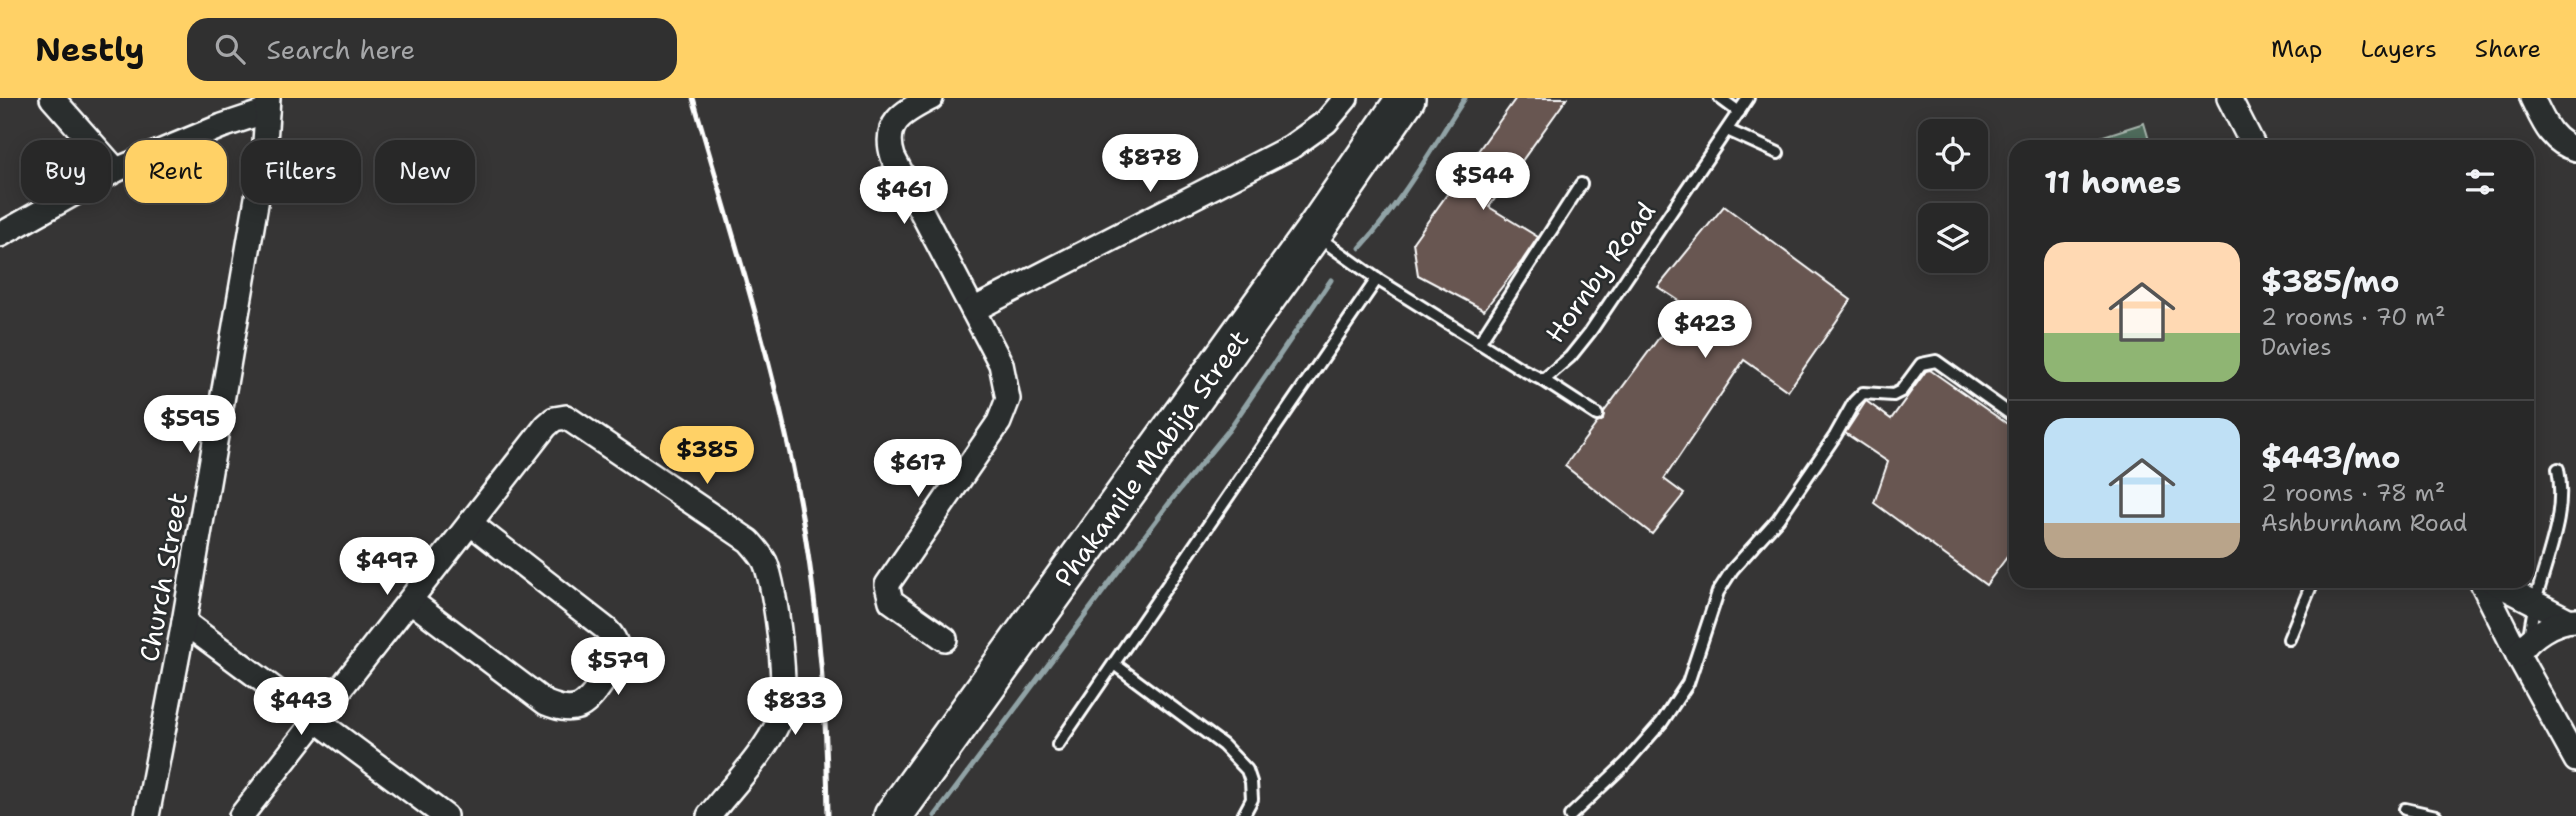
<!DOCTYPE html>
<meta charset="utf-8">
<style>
body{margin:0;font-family:"Shantell Sans",sans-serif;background:#303030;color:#f1f3f6;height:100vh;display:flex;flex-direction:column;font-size:26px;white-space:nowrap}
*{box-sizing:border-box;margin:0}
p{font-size:23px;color:#a5a6a8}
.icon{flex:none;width:38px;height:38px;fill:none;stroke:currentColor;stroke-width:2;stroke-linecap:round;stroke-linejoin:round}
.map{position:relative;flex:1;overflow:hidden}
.sheet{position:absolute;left:2009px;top:42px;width:525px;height:448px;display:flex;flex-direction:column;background:#282828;border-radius:21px;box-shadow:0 4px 18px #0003,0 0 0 2px #444445}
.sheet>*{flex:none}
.banner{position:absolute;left:21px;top:42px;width:665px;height:63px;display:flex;gap:14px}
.fabs{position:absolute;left:1918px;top:21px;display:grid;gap:14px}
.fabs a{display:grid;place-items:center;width:70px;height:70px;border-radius:14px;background:#282828;box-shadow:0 4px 18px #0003,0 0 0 2px #444445;font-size:35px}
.price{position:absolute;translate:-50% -60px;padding:0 16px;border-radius:24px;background:#fff;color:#222;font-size:23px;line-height:46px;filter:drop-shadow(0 2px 4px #0008)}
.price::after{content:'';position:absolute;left:50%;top:42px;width:21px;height:16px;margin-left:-10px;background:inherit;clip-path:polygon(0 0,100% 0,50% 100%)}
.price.current{background:#ffd166;color:#111}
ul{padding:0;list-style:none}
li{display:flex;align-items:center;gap:21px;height:175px;padding:0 35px}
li+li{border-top:2px solid #444445}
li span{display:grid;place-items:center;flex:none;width:196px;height:140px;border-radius:21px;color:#555}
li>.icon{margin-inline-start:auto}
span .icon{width:84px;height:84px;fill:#fffc;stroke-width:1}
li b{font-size:30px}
h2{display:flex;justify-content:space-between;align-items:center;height:84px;padding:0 35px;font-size:30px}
.chip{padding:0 24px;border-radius:21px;background:#282828;box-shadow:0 4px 18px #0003,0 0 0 2px #444445;font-size:24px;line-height:63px}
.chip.current{background:#ffd166;color:#111}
header{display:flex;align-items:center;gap:42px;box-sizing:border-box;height:98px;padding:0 35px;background:#ffd166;color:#111}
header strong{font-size:33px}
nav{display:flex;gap:38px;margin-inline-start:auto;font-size:24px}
.search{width:490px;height:63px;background:#303030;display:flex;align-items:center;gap:18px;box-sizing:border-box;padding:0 24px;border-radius:21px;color:#a5a6a8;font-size:26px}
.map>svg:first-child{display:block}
.green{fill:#506c5c;stroke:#a8b6ae;stroke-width:2}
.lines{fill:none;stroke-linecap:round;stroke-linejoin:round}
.stream{stroke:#91a3a6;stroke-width:5}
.building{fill:#685651;stroke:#fff;stroke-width:2}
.service-casing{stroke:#fff;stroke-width:16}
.minor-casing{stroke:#fff;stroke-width:28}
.trunk-casing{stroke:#fff;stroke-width:42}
.service{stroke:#2a2d2e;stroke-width:10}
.minor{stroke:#2a2d2e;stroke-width:23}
.trunk{stroke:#2a2d2e;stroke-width:37}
.rail{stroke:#fff;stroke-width:5}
.labels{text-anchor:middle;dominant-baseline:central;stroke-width:5;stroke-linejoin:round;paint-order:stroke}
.street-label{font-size:26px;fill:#fff;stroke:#2a2d2e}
</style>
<header>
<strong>Nestly</strong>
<div class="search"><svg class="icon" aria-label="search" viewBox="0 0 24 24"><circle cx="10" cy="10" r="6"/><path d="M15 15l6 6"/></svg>Search here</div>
<nav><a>Map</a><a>Layers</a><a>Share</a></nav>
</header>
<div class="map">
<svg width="2576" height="718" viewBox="0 0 2576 718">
<rect width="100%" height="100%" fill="#363535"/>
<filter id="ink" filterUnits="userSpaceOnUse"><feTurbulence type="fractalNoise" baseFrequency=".0143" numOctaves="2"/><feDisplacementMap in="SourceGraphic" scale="14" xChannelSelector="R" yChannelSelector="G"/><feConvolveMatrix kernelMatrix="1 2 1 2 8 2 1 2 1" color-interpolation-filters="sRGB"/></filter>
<g filter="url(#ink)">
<polygon class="green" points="2144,25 2151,49 2069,49"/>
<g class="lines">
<g class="stream">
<path d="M1360 150C1401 105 1432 50 1465 0"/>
<polyline points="935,718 1173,400 1228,333 1331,182"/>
</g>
</g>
<g class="building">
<polygon points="1516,0 1567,0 1489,109 1538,139 1522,163 1484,212 1418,177 1413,144"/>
<polygon points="1724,108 1851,202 1788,293 1744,262 1664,381 1684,396 1652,436 1565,368 1597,325 1603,322 1604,314 1684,206 1658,189"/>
<polygon points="1930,272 2016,332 2016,447 1986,487 1874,405 1888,364 1845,335 1866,303 1891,321 1926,273"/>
</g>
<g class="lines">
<g class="service-casing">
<g id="service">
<polyline points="1720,0 1739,14"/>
<polyline points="1727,32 1778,55"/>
<polyline points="1318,139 1377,181 1523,272 1543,282 1570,259 1590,234 1748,0"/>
<polyline points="1479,245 1581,86"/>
<polyline points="1543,282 1597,317"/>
<path d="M2529 539C2531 526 2533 513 2536 501 2547 458 2567 416 2558 371"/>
<polyline points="2289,541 2313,483"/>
<polyline points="1114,566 1223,647 1247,672 1251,684 1252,701 1243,718"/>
<polyline points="1058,647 1377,181"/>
<polyline points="2405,711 2436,718"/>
<polyline points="1570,718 1625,666 1662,624 1688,585 1718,494 1732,472 1778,421 1835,338 1854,304 1863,295 1893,297 1901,293 1921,266 1936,263 2016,320"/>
</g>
</g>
<g class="minor-casing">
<g id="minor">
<polyline points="52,0 116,72"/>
<path d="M931 0C904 14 882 24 893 59L1001 266 1008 301 999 324 887 487 891 503 945 541"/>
<polyline points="2229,0 2254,49"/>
<path d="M2532 0C2543 22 2550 44 2576 51"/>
<polyline points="0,137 116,72 222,28 267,13"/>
<polyline points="973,212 1291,49 1326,24 1346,0"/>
<polyline points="2481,483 2518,557 2576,662"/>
<polyline points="2492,483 2568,522"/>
<path d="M411 503 546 605C556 609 567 613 578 609 592 604 617 566 617 550 616 542 611 536 606 531L470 425"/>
<polyline points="184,524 445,718"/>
<path d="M2518 557C2529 539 2554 522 2576 522"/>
<polyline points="147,718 184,524 264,59 268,0"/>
<path d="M241 718 546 328 554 321 566 319 749 443C755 450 761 456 765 464 776 489 790 600 779 623 763 658 732 688 709 718"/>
</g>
</g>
<g class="trunk-casing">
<polyline id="trunk" points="893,718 1313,135 1406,0"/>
</g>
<use href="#service" class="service"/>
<use href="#minor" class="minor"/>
<use href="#trunk" class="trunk"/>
<path class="rail" d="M693 0C731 133 774 265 799 401 818 505 827 612 828 718"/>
</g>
</g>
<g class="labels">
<g class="street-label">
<text transform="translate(1600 174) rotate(-54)">Hornby Road</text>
<text transform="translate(1151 360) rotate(-54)">Phakamile Mabija Street</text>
<text transform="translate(163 479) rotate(-80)">Church Street</text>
</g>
</g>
</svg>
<div class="fabs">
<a><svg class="icon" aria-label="locate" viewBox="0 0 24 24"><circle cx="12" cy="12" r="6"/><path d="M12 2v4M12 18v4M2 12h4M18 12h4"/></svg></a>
<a><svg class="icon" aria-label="layers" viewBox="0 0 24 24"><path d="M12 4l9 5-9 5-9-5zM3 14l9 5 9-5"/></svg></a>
</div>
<b class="price" style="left:1150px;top:96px">$878</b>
<b class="price" style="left:1483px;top:114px">$544</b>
<b class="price" style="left:904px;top:128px">$461</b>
<b class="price" style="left:1705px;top:262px">$423</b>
<b class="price" style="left:190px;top:357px">$595</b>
<b class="price current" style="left:707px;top:388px">$385</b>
<b class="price" style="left:918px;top:401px">$617</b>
<b class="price" style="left:387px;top:499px">$497</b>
<b class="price" style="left:618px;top:599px">$579</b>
<b class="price" style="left:301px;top:639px">$443</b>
<b class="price" style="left:795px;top:639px">$833</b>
<div class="banner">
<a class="chip">Buy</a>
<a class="chip current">Rent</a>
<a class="chip">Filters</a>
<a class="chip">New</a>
</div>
<section class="sheet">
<h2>11 homes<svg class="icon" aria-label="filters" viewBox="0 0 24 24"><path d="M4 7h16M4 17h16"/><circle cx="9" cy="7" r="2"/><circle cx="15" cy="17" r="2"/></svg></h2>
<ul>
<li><span style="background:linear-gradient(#ffd9b3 65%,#8fb573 0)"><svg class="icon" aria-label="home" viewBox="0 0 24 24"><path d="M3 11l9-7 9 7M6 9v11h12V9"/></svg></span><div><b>$385/mo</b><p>2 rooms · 70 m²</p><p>Davies</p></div></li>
<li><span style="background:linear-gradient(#bfe0f5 75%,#b9a48a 0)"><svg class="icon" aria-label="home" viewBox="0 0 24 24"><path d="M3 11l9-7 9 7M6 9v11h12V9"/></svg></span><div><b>$443/mo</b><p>2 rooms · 78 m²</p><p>Ashburnham Road</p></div></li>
</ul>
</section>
</div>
